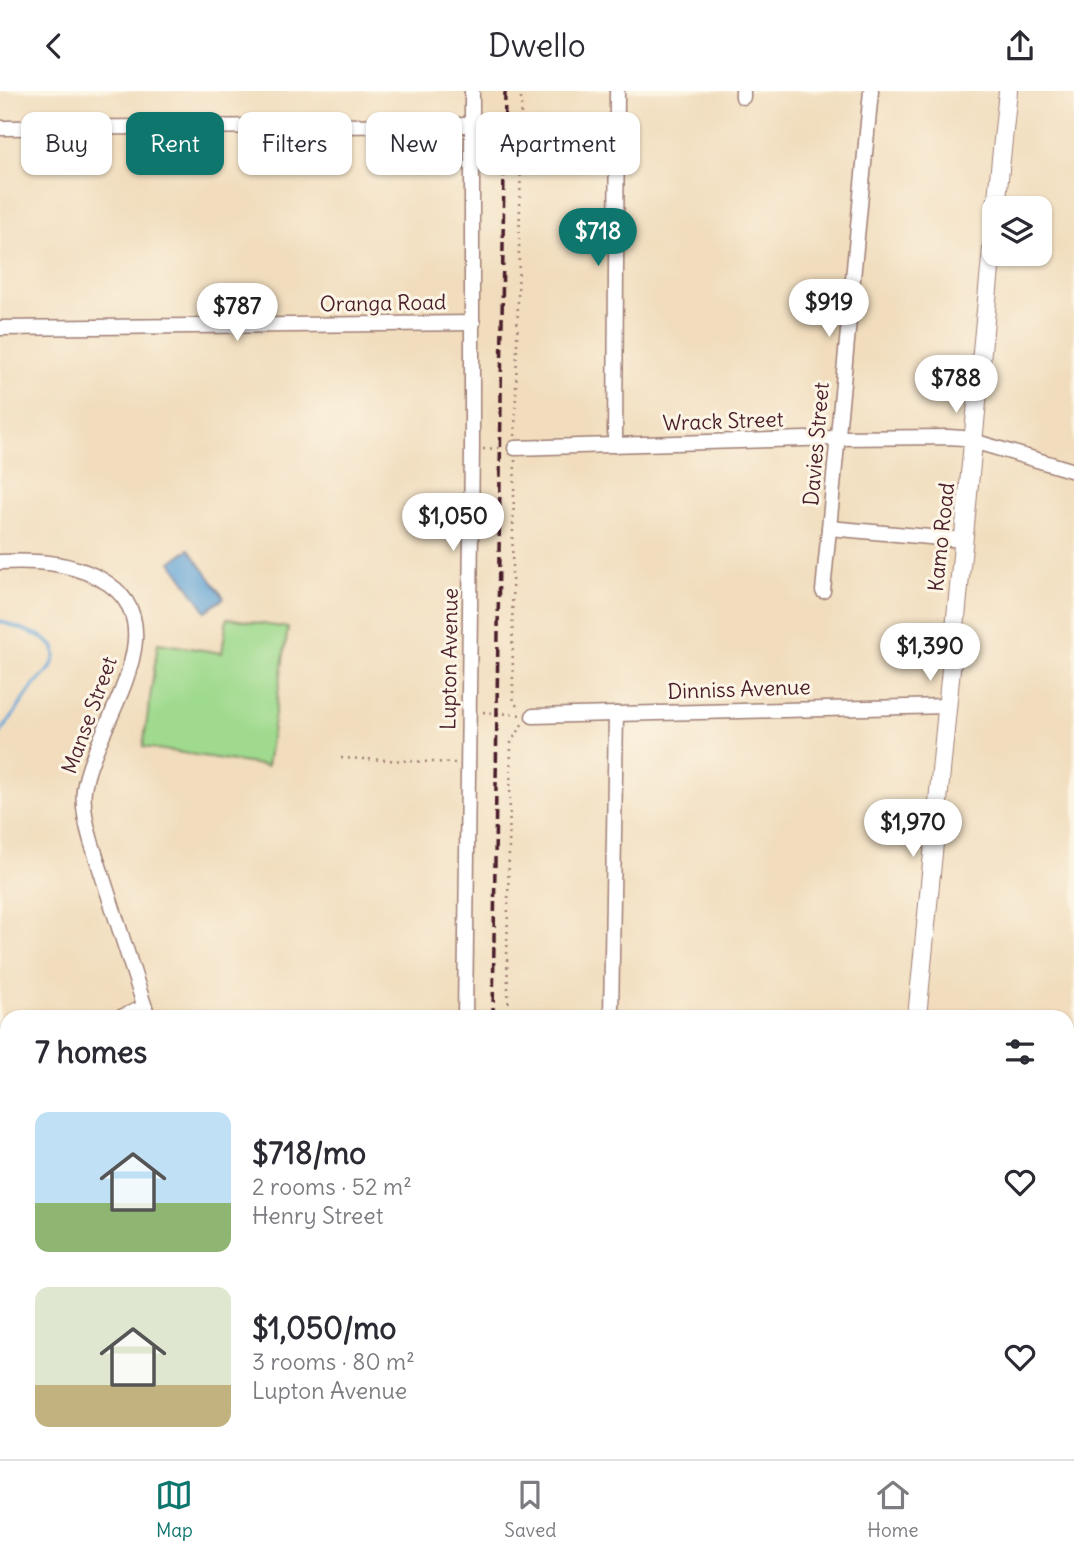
<!DOCTYPE html>
<meta charset="utf-8">
<style>
body{margin:0;font-family:Delius,sans-serif;background:#f2f2f3;color:#2b2b33;height:100vh;display:flex;flex-direction:column;font-size:26px;white-space:nowrap}
*{box-sizing:border-box;margin:0}
p{font-size:23px;color:#7c7c81}
.icon{flex:none;width:38px;height:38px;fill:none;stroke:currentColor;stroke-width:2;stroke-linecap:round;stroke-linejoin:round}
.map{position:relative;flex:1;overflow:hidden}
.details{position:absolute;left:0px;top:919px;width:1074px;height:450px;display:flex;flex-direction:column;background:#fff;border-radius:21px 21px 0 0;box-shadow:0 2px 5px #0004}
.details>*{flex:none}
.hud{position:absolute;left:21px;top:21px;width:700px;height:63px;display:flex;gap:14px}
.fabs{position:absolute;left:982px;top:105px;display:grid;gap:14px}
.fabs a{display:grid;place-items:center;width:70px;height:70px;border-radius:14px;background:#fff;box-shadow:0 2px 5px #0004;font-size:35px}
.price{position:absolute;translate:-50% -60px;padding:0 16px;border-radius:24px;background:#fff;color:#222;font-size:23px;line-height:46px;filter:drop-shadow(0 2px 4px #0008)}
.price::after{content:'';position:absolute;left:50%;top:42px;width:21px;height:16px;margin-left:-10px;background:inherit;clip-path:polygon(0 0,100% 0,50% 100%)}
.price.current{background:#0f766e;color:#fff}
ul{padding:0;list-style:none}
li{display:flex;align-items:center;gap:21px;height:175px;padding:0 35px}
li span{display:grid;place-items:center;flex:none;width:196px;height:140px;border-radius:14px;color:#555}
li>.icon{margin-inline-start:auto}
span .icon{width:84px;height:84px;fill:#fffc;stroke-width:1}
li b{font-size:30px}
h2{display:flex;justify-content:space-between;align-items:center;height:84px;padding:0 35px;font-size:30px}
.pill{padding:0 24px;border-radius:14px;background:#fff;box-shadow:0 2px 5px #0004;font-size:24px;line-height:63px}
.pill.current{background:#0f766e;color:#fff}
header{display:flex;justify-content:space-between;align-items:center;height:91px;padding:0 35px;background:#fff;font-size:32px;font-weight:600}
.menu{display:flex;justify-content:space-around;align-items:center;height:98px;border-top:2px solid #e1e1e2;background:#fff;font-size:19px;color:#7c7c81}
.menu a{display:grid;justify-items:center;gap:4px}
.menu .current{color:#0f766e}
.map>svg:first-child{display:block}
.green{fill:#9fda8e;stroke:#747c5c;stroke-width:2}
.water{fill:#61a3d5;stroke:#566180;stroke-width:2}
.lines{fill:none;stroke-linecap:round;stroke-linejoin:round}
.stream{stroke:#61a3d5;stroke-width:3.5}
.minor-casing{stroke:#9e7e74;stroke-width:17}
.major-casing{stroke:#9e7e74;stroke-width:20}
.path{stroke:#9e7e74;stroke-width:2.5;stroke-dasharray:2 5;stroke-linecap:butt}
.minor{stroke:#fff;stroke-width:14}
.major{stroke:#fff;stroke-width:18}
.rail{stroke:#4a1f2b;stroke-width:3.5;stroke-dasharray:10 5;stroke-linecap:butt}
.labels{text-anchor:middle;dominant-baseline:central;stroke-width:6;stroke-linejoin:round;paint-order:stroke}
.street-label{font-size:21px;fill:#4a1f2b;stroke:#fcf5e5}
</style>
<header><svg class="icon" aria-label="back" viewBox="0 0 24 24"><path d="M15 5l-7 7 7 7"/></svg>Dwello<svg class="icon" aria-label="share" viewBox="0 0 24 24"><path d="M12 15V3M7 8l5-5 5 5M5 13v7h14v-7"/></svg></header>
<div class="map">
<svg width="1074" height="1368" viewBox="0 0 1074 1368">
<rect width="100%" height="100%" fill="#fcf5e5"/>
<filter id="ink" filterUnits="userSpaceOnUse"><feTurbulence type="fractalNoise" baseFrequency=".0143" numOctaves="2"/><feDisplacementMap in="SourceGraphic" scale="14" xChannelSelector="R" yChannelSelector="G"/><feConvolveMatrix kernelMatrix="1 2 1 2 8 2 1 2 1" color-interpolation-filters="sRGB"/></filter>
<filter id="wash" filterUnits="userSpaceOnUse"><feTurbulence type="fractalNoise" baseFrequency=".00686" numOctaves="4" result="noise"/><feDisplacementMap in="SourceGraphic" scale="28" xChannelSelector="R" yChannelSelector="G"/><feGaussianBlur stdDeviation="1.57" result="paint"/><feColorMatrix in="noise" values="0 0 0 0 0 0 0 0 0 0 0 0 0 0 0 0 0 1.4 0 .05"/><feComposite in="paint" operator="in"/></filter>
<g filter="url(#wash)">
<rect width="100%" height="100%" fill="#f1ddbd"/>
<polygon class="green" points="227,527 288,537 267,675 143,656 158,552 222,562"/>
<polygon class="water" points="189,458 224,507 206,520 171,471"/>
<g class="lines">
<polyline class="stream" points="0,530 40,545 54,556 55,566 51,577 34,594 0,643"/>
</g>
</g>
<g filter="url(#ink)">
<g class="lines">
<g class="minor-casing">
<g id="minor">
<polyline points="743,6 743,0"/>
<polyline points="0,37 472,34"/>
<polyline points="0,237 473,232"/>
<polyline points="615,354 617,0"/>
<polyline points="515,357 837,347 948,346 963,347 1074,380"/>
<polyline points="829,437 963,449"/>
<path d="M0 471C34 469 68 471 99 487 184 532 94 633 84 698 82 716 86 733 91 750L148 926"/>
<polyline points="823,500 871,0"/>
<polyline points="533,625 947,615"/>
<polyline points="121,926 145,916"/>
<polyline points="465,926 472,358 472,0"/>
<polyline points="611,926 616,623"/>
<polyline points="0,974 7,972"/>
<polyline points="1068,1290 1074,1294"/>
<polyline points="115,1362 116,1368"/>
<polyline points="865,1362 881,1368"/>
<polyline points="508,1368 510,1362"/>
<polyline points="704,1368 708,1362"/>
</g>
</g>
<g class="major-casing">
<g id="major">
<polyline points="996,117 1008,0"/>
<polyline points="917,926 994,137"/>
<polyline points="1068,1037 1074,1026"/>
<polyline points="878,1368 882,1362"/>
</g>
</g>
<g class="path">
<polyline points="515,345 521,68 521,0"/>
<polyline points="483,358 501,357"/>
<polyline points="515,369 512,473 513,604 514,611 520,619"/>
<polyline points="483,621 522,624"/>
<polyline points="341,667 455,672"/>
<path d="M509 926 507 867 511 652C514 644 520 641 522 632"/>
<polyline points="486,1368 487,1362"/>
</g>
<use href="#minor" class="minor"/>
<use href="#major" class="major"/>
<g class="rail">
<polyline points="493,926 505,0"/>
<polyline points="471,1368 472,1362"/>
</g>
</g>
</g>
<g class="labels">
<g class="street-label">
<text transform="translate(383 212) rotate(-1)">Oranga Road</text>
<text transform="translate(723 330) rotate(-2)">Wrack Street</text>
<text transform="translate(816 353) rotate(-85)">Davies Street</text>
<text transform="translate(941 446) rotate(-84)">Kamo Road</text>
<text transform="translate(449 568) rotate(-89)">Lupton Avenue</text>
<text transform="translate(739 598) rotate(-2)">Dinniss Avenue</text>
<text transform="translate(89 624) rotate(-70)">Manse Street</text>
</g>
</g>
</svg>
<div class="fabs">
<a><svg class="icon" aria-label="layers" viewBox="0 0 24 24"><path d="M12 4l9 5-9 5-9-5zM3 14l9 5 9-5"/></svg></a>
</div>
<b class="price current" style="left:598px;top:177px">$718</b>
<b class="price" style="left:829px;top:248px">$919</b>
<b class="price" style="left:237px;top:252px">$787</b>
<b class="price" style="left:956px;top:324px">$788</b>
<b class="price" style="left:453px;top:462px">$1,050</b>
<b class="price" style="left:930px;top:592px">$1,390</b>
<b class="price" style="left:913px;top:768px">$1,970</b>
<div class="hud">
<a class="pill">Buy</a>
<a class="pill current">Rent</a>
<a class="pill">Filters</a>
<a class="pill">New</a>
<a class="pill">Apartment</a>
</div>
<section class="details">
<h2>7 homes<svg class="icon" aria-label="filters" viewBox="0 0 24 24"><path d="M4 7h16M4 17h16"/><circle cx="9" cy="7" r="2"/><circle cx="15" cy="17" r="2"/></svg></h2>
<ul>
<li><span style="background:linear-gradient(#bfe0f5 65%,#8fb573 0)"><svg class="icon" aria-label="home" viewBox="0 0 24 24"><path d="M3 11l9-7 9 7M6 9v11h12V9"/></svg></span><div><b>$718/mo</b><p>2 rooms · 52 m²</p><p>Henry Street</p></div><svg class="icon" aria-label="heart" viewBox="0 0 24 24"><path d="M12 20l-8-8c-3-5 5-10 8-4 3-6 11-1 8 4z"/></svg></li>
<li><span style="background:linear-gradient(#dfe7d0 70%,#c2b280 0)"><svg class="icon" aria-label="home" viewBox="0 0 24 24"><path d="M3 11l9-7 9 7M6 9v11h12V9"/></svg></span><div><b>$1,050/mo</b><p>3 rooms · 80 m²</p><p>Lupton Avenue</p></div><svg class="icon" aria-label="heart" viewBox="0 0 24 24"><path d="M12 20l-8-8c-3-5 5-10 8-4 3-6 11-1 8 4z"/></svg></li>
</ul>
</section>
</div>
<nav class="menu">
<a class="current"><svg class="icon" aria-label="map" viewBox="0 0 24 24"><path d="M3 6l6-2 6 2 6-2v14l-6 2-6-2-6 2zM9 4v14M15 6v14"/></svg>Map</a>
<a><svg class="icon" aria-label="saved" viewBox="0 0 24 24"><path d="M7 4h10v16l-5-4-5 4z"/></svg>Saved</a>
<a><svg class="icon" aria-label="home" viewBox="0 0 24 24"><path d="M3 11l9-7 9 7M6 9v11h12V9"/></svg>Home</a>
</nav>
